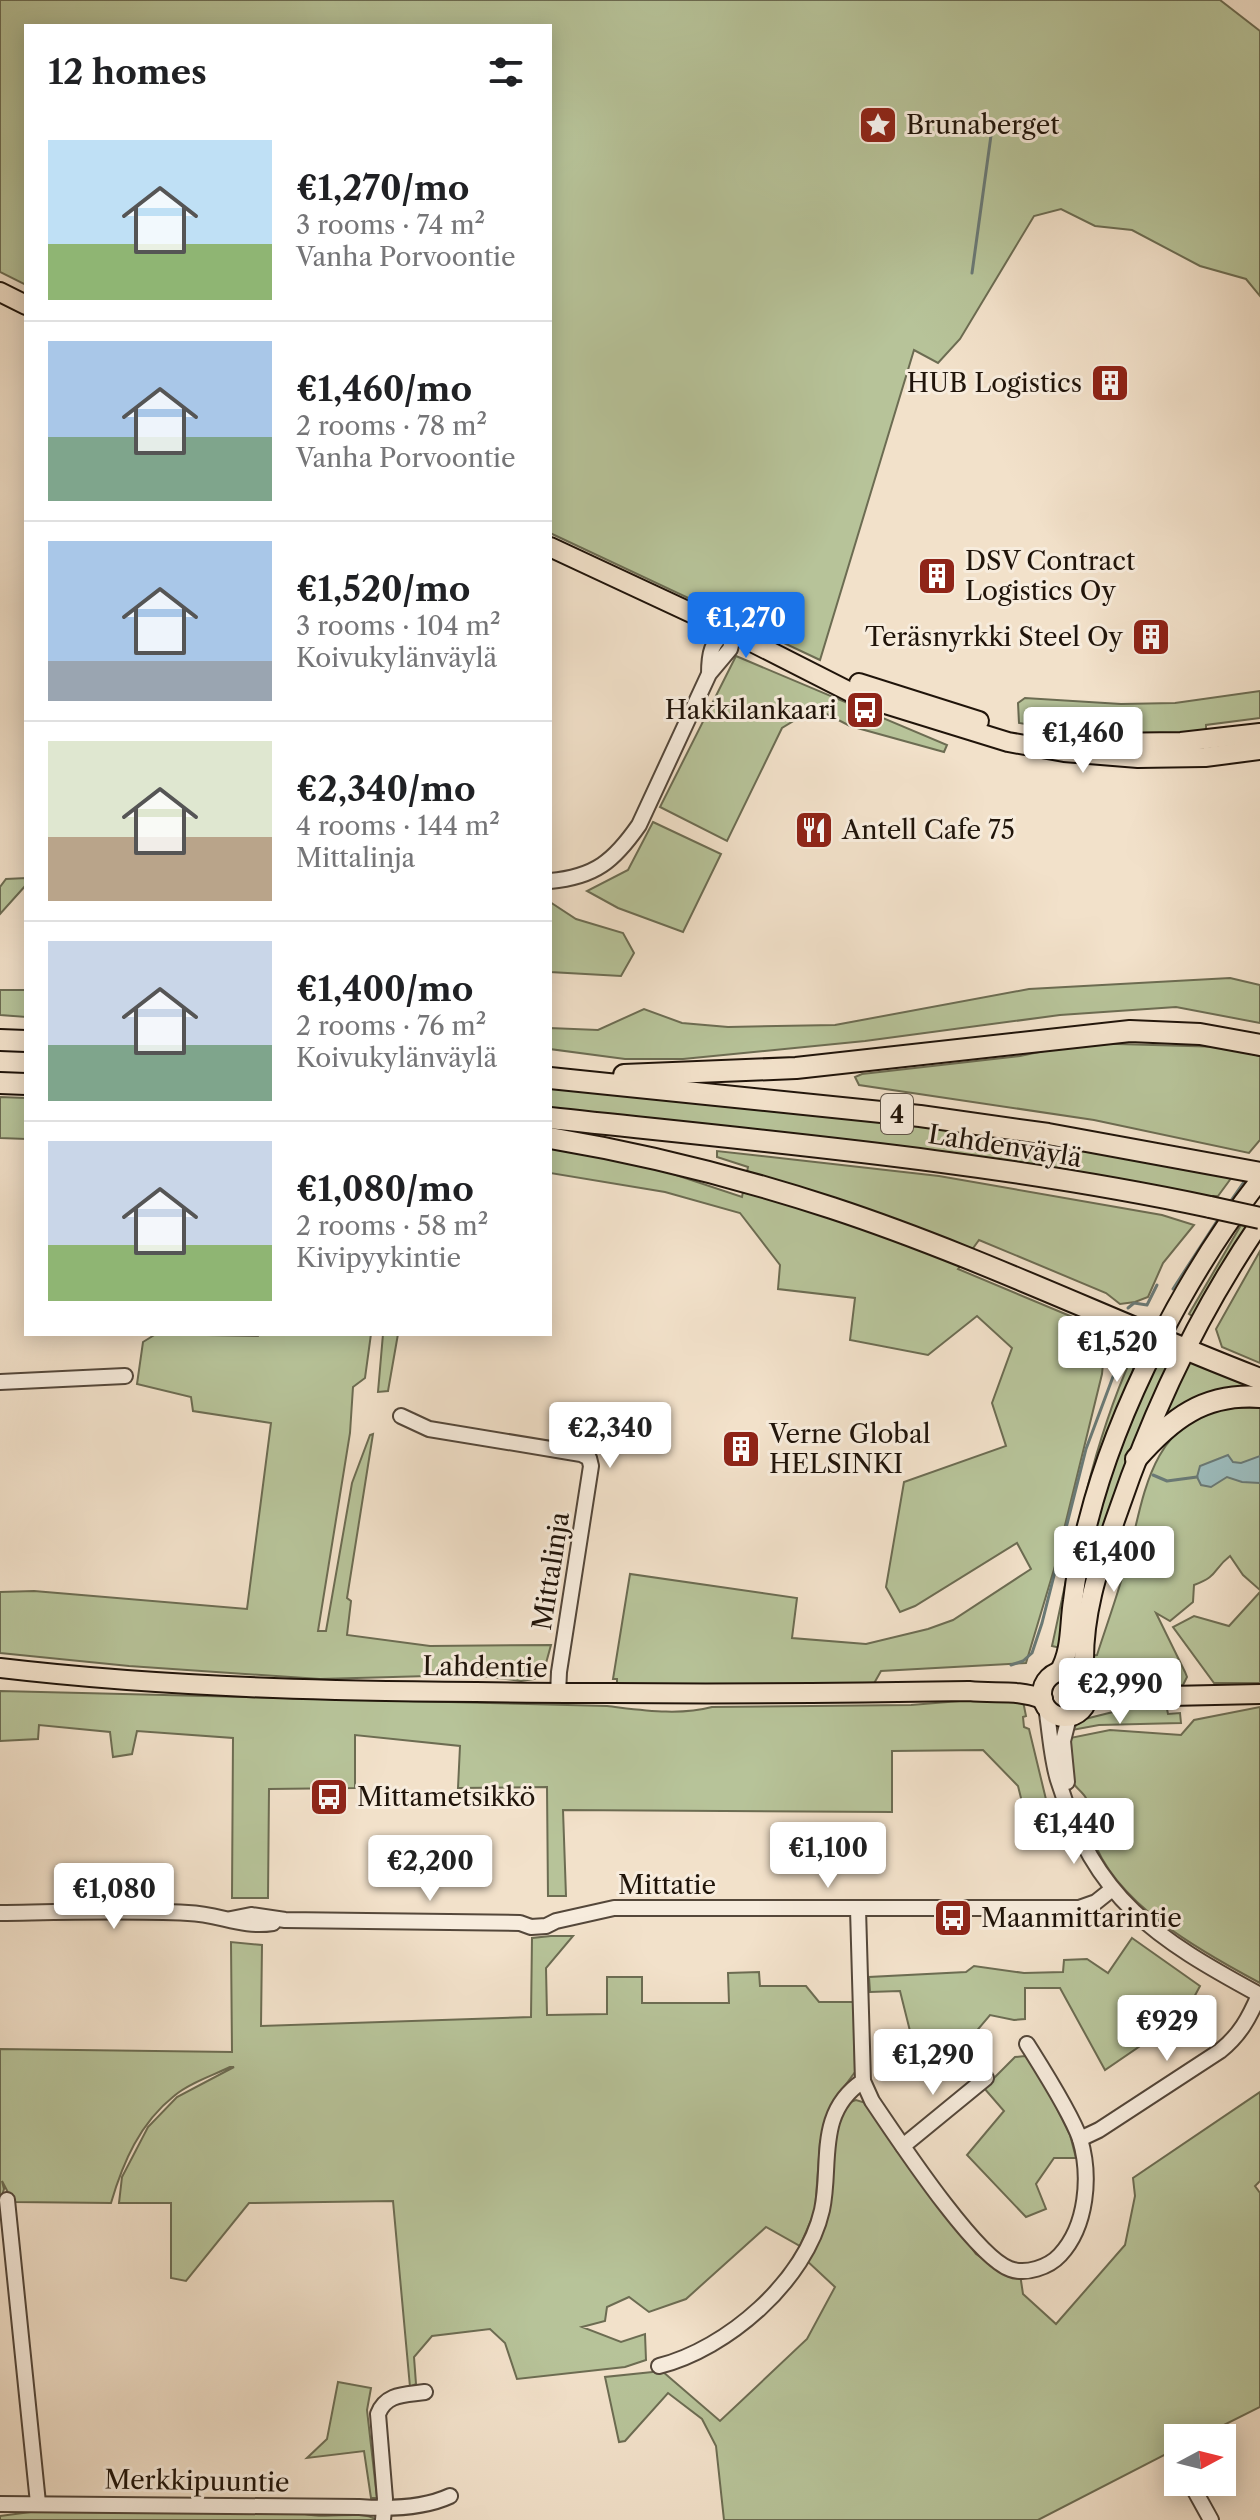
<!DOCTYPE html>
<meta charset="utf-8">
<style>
body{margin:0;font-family:"Libre Caslon Text",serif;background:#f2f2f2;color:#202124;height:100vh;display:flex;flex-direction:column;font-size:30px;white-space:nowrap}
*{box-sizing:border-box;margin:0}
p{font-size:26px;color:#757577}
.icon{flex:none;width:44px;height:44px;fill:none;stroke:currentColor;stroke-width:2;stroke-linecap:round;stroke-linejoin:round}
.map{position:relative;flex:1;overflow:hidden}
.sheet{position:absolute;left:24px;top:24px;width:528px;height:1312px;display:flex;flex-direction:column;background:#fff;border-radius:0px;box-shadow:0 4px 20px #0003}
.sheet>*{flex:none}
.needle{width:52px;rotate:83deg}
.controls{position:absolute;left:1164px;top:2424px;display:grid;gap:16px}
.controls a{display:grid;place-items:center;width:72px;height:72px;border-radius:0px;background:#fff;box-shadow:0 4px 20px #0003;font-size:40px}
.price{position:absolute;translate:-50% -68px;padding:0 18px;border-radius:8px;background:#fff;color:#222;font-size:26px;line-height:52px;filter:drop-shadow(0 2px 4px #0008)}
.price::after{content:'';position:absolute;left:50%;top:48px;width:24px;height:18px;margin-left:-12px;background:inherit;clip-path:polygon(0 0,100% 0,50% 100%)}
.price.on{background:#1a73e8;color:#fff}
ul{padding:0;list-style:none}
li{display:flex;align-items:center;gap:24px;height:200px;padding:0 24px}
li+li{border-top:2px solid #e0e0e0}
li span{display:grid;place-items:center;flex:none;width:224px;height:160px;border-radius:0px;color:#555}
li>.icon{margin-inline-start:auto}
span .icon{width:96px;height:96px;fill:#fffc;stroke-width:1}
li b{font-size:34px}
h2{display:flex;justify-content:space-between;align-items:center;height:96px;padding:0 24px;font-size:34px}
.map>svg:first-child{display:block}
.green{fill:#b7c399;stroke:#6c6c52;stroke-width:2}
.water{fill:#9cbcbd;stroke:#6a7975;stroke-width:2}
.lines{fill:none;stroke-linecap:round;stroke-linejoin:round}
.stream{stroke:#6a7975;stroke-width:3}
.minor-casing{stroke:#54473a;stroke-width:18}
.major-casing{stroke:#20140a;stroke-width:22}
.highway-casing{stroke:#20140a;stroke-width:24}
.minor{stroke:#f7ecdd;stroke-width:14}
.major{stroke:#f2e1ca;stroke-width:18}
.highway{stroke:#f2e1ca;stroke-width:20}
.highway-bridge-casing{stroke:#20140a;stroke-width:24;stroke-linecap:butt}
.highway-bridge{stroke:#f2e1ca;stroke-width:20}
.labels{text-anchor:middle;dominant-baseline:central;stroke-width:6;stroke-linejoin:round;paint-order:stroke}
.shield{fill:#f7ecdd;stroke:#605549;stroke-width:2}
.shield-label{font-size:24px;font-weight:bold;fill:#20140a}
.poi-label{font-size:26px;fill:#20140a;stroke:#f7ecdd;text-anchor:start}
.street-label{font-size:26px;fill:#20140a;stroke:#f7ecdd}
</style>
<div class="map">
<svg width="1260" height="2520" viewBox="0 0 1260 2520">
<rect width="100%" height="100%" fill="#f2e1ca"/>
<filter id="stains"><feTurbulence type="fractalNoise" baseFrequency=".0025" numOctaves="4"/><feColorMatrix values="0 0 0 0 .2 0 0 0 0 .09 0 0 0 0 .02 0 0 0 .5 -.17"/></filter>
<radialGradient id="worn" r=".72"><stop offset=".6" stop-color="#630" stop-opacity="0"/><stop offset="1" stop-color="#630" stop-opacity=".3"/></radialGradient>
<g class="green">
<polygon points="0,0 1220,0 1260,31 1260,296 1246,279 1200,266 1132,230 1095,226 1061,209 1034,216 960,339 938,363 914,350 820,660 550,533 550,26 26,26 26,285 0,272"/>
<polygon points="736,656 947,745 944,752 850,726 815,708 782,728 727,841 660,807"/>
<polygon points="1260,691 1260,718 1206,725 1206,731 1138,737 1074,732 1019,723 1018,703 1025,698 1121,704 1175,703"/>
<polygon points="653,822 721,854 683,932 618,908 587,891 628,870"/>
<polygon points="26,878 26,885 0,914 0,887 6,879"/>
<polygon points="550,902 576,919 623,933 634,953 621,976 550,972"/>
<polygon points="1230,978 1260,985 1260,1023 1176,1007 1060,1015 865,1041 683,1059 625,1059 550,1049 550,1028 598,1030 644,1009 682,1023 728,1027 835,1025 1029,989"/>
<polygon points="0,990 26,990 26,1017 0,1015"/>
<polygon points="1082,1043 1224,1047 1260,1056 1260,1140 1249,1153 1094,1120 859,1085 855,1077 862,1074 1020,1056"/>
<path d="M550 1086 852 1116 1070 1146 1232 1177 1218 1196H1208C989 1156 771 1130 550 1109Z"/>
<polygon points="0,1097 26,1098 26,1139 0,1138"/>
<polygon points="550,1144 640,1163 742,1197 748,1167 717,1157 717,1151 939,1176 1162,1215 1194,1225 1163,1263 1148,1297 1135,1302 1120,1304 1106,1293 979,1240 958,1269 1106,1331 1102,1374 1055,1566 1026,1663 881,1671 872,1687 617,1684 617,1679 613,1679 630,1574 797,1598 792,1638 866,1644 928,1629 953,1620 1031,1569 1017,1543 915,1606 900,1612 886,1587 904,1482 1006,1446 992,1403 1012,1348 977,1316 928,1355 850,1340 855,1298 778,1289 780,1265 740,1213 665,1192 550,1173"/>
<polygon points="1241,1225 1247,1227 1194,1317 1189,1314"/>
<polygon points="1260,1251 1260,1363 1222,1347 1216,1329"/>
<polygon points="156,1334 258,1336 259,1334 371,1334 365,1378 353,1387 350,1433 318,1631 326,1631 352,1483 370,1435 373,1434 347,1598 351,1601 347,1635 430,1646 551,1645 543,1674 534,1679 521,1681 482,1676 429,1676 320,1679 129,1666 0,1653 0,1592 34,1591 247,1609 271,1423 193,1411 191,1397 137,1384 143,1342"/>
<polygon points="383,1334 398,1334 388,1391 378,1392"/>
<path d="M1137 1346 1131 1381 1065 1649 1052 1646C1074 1545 1092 1440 1137 1346Z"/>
<path d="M1161 1353 1172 1360 1074 1634C1081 1587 1089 1541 1104 1496 1120 1447 1140 1400 1161 1353Z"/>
<polygon points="1191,1357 1260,1385 1161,1421"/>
<path d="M1260 1408V1590L1243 1575 1230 1556C1212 1570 1219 1576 1194 1585L1193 1602 1170 1621 1156 1613 1185 1672 1187 1677 1183 1685C1160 1688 1104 1702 1093 1675 1091 1669 1090 1662 1089 1656L1097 1655C1108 1621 1120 1588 1129 1554 1144 1495 1151 1424 1223 1409 1235 1407 1248 1408 1260 1408Z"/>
<polygon points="1260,1592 1260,1683 1214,1683 1173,1627 1194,1616 1229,1626"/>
<path d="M0 1691 607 1706C642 1710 678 1716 712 1707L911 1705 1022 1696 1026 1716 1023 1717 1024 1727 1029 1729 1050 1816 1025 1814 1018 1786 983 1750 892 1751V1812L563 1810 566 1896H548L547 1787 458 1788 460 1746 355 1735V1788L269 1789 268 1898H232L233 1738 137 1731 132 1754 113 1757 110 1732 39 1725 38 1739 0 1741Z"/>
<polygon points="1133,1707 1167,1709 1168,1714 1180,1713 1181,1723 1099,1725 1072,1730 1081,1720"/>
<path d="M1260 1707V1983C1202 1952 1114 1904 1092 1836 1089 1825 1090 1811 1087 1800 1084 1792 1075 1788 1072 1781 1068 1769 1067 1750 1070 1738L1110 1730 1181 1735 1194 1720Z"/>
<path d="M551 1936H573L546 1968 547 2015 607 2014V1977H642V2003H729L728 1973 759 1972 760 1986H806L819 2002H854L855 2072 836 2098 820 2142 815 2211 800 2246 766 2227 686 2299 649 2312 629 2297 607 2307 605 2321 582 2327 621 2342 645 2334 646 2360 625 2367 517 2379 505 2343 490 2329 432 2336 414 2357 416 2384 410 2387 393 2201 249 2203 186 2281 171 2278V2203H119L122 2177 148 2127 177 2097 234 2067H230C212 2076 189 2083 174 2096 140 2123 123 2162 111 2203L13 2202 2 2181 4 2189 0 2202V2049L232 2052 231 1942 262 1945 261 2026 531 2017 532 1938Z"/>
<polygon points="1132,1938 1200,1986 1184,2016 1105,2070 1060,1988 1025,1988 1025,2019 1014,2020 990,2015 958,2053 921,2075 900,1991 870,1992 869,1977 966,1972 974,1966 1024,1973 1063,1972 1064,1960 1087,1959 1108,1973"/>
<polygon points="1025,2056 1035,2064 1070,2135 1076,2158 1054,2158 1036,2184 1046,2209 1026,2217 967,2155 1004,2111 984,2088 1015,2057"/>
<polygon points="1260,2092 1260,2181 1255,2186 1260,2193 1260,2407 1198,2438 1178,2438 1178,2448 1038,2520 724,2520 716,2446 702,2419 668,2393 625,2441 619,2442 605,2377 662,2371 720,2421 807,2339 835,2287 806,2260 838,2121 845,2104 856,2100 866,2103 976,2254 1005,2273 1020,2274 1023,2294 1056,2324 1125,2245 1135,2196 1133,2178"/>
<polygon points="338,2382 371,2388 367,2410 377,2498 371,2498 364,2451 307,2458 327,2439"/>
<path d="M46 2510 305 2514C329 2520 360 2509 377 2520H0V2516Z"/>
</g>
<polygon class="water" points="1228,1455 1233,1462 1241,1463 1260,1456 1260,1483 1242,1482 1227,1477 1211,1487 1201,1485 1197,1477 1200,1466"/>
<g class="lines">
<g class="stream">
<polyline points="972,273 993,121"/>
<polyline points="1230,1202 1246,1179"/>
<polyline points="1173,1289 1219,1218"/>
<polyline points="1128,1308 1134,1303 1147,1305 1157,1285"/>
<polyline points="1153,1475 1167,1481 1197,1477"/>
<polyline points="1011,1665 1023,1661 1032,1653 1042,1623 1086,1449 1120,1358 1117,1332"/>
</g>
<g class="minor-casing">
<g id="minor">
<path d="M550 881C595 877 614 861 639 825L709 674 730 649 732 641 728 630C711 641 709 654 709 674"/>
<polyline points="0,1382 125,1376"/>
<polyline points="401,1416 429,1429 581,1454 589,1458 591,1466 559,1672 558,1694"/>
<path d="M1046 1707C1050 1731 1051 1757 1058 1780 1095 1900 1155 1938 1260 1995"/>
<polyline points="1067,1782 1063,1741 1069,1717"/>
<path d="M858 1909 863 2081 872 2101C896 2136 975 2257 1010 2269 1026 2275 1049 2267 1060 2255 1087 2226 1091 2176 1080 2139 1071 2113 1042 2068 1027 2044"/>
<path d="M0 1913C63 1912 125 1910 188 1913 220 1914 241 1928 273 1923"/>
<polyline points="231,1919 251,1915 285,1920 520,1923 531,1927 546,1926 556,1921 614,1908 1079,1908 1096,1902 1111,1890"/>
<path d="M1080 2139 1099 2130 1220 2051C1240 2035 1249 2018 1259 1995"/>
<polyline points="903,2146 986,2078"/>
<polyline points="7,2200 38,2503"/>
<path d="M659 2366C727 2349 806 2281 822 2210 832 2164 815 2113 863 2081"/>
<polyline points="1190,2482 1211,2520"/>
<path d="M0 2504 359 2507C388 2509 424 2508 450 2496"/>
<path d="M383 2520 385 2499 378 2414C386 2393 406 2395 425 2392"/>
</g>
</g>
<g class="major-casing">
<g id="major">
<polyline points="0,292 26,305"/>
<polyline points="550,547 728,630 856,695 1008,742 1064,752 1138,758 1205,757 1260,750"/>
<polyline points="859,683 979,721"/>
<polyline points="1098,743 1181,742 1260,733"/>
<path d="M0 1668C203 1692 407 1692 612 1693 731 1694 850 1693 969 1691 996 1694 1017 1689 1043 1699"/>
<circle cx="1065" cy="1694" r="23"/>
<path d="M1059 1672C1072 1650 1069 1625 1073 1601 1076 1575 1081 1548 1088 1522 1117 1407 1187 1273 1260 1180"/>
<path d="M1085 1682C1079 1621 1099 1565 1119 1509 1154 1407 1199 1312 1260 1223"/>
<polyline points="1088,1689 1110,1696 1125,1697 1260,1694"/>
</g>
</g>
<g class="highway-casing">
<g id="highway">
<polyline points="0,1040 26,1041"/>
<polyline points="624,1075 796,1068 1130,1031 1200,1034 1260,1045"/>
<polyline points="550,1078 920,1116 1048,1134 1260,1173"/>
<polyline points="0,1083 26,1084"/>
<path d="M550 1118C771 1142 993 1161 1210 1207"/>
<path d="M550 1138C645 1154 740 1178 832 1208 978 1256 1117 1324 1260 1379"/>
<path d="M1136 1459C1171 1419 1204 1393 1260 1397"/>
</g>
</g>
<use href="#minor" class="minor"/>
<use href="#major" class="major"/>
<use href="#highway" class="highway"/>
<g class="highway-bridge-casing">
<polyline id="highway-bridge" points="1210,1207 1260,1218"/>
</g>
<use href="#highway-bridge" class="highway-bridge"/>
</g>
<defs>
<g id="sight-square" transform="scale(2)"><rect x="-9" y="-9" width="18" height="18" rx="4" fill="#8f2418" stroke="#f7ecdd"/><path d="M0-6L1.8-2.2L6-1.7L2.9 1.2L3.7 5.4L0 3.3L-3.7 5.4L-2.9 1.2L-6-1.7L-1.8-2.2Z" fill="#fff"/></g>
<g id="building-square" transform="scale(2)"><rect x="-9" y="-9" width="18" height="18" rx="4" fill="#8f2418" stroke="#f7ecdd"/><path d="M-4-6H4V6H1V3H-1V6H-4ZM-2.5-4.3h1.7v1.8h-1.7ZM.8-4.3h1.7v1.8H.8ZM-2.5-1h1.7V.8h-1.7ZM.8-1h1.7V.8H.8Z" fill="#fff"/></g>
<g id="bus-square" transform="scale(2)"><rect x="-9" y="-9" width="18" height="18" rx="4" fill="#8f2418" stroke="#f7ecdd"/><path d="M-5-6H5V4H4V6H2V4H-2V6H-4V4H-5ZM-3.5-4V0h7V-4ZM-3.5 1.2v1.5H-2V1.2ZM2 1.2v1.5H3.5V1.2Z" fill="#fff"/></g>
<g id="restaurant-square" transform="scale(2)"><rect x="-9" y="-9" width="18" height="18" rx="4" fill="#8f2418" stroke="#f7ecdd"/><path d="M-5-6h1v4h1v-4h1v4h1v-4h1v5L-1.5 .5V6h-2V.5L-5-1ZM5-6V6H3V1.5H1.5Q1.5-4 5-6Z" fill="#fff"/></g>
</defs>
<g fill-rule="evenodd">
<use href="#sight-square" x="878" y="125"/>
<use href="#building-square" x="1110" y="383"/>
<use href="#building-square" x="937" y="576"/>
<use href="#building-square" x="1151" y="637"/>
<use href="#bus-square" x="865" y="710"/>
<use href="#restaurant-square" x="814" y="830"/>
<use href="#building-square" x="741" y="1449"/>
<use href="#bus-square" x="329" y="1797"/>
<use href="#bus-square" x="953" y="1918"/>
</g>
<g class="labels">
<rect class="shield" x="881" y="1094" width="32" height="40" rx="6"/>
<g class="shield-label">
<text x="897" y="1114">4</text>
</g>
<g class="poi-label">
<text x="906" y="125">Brunaberget</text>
<text x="1082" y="383" text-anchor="end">HUB Logistics</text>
<text x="965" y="561">DSV Contract<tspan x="965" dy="30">Logistics Oy</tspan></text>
<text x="1123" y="637" text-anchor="end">Teräsnyrkki Steel Oy</text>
<text x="837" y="710" text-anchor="end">Hakkilankaari</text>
<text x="842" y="830">Antell Cafe 75</text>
<text x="769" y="1434">Verne Global<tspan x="769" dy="30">HELSINKI</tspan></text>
<text x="357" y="1797">Mittametsikkö</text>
<text x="981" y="1918">Maanmittarintie</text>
</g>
<g class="street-label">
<text transform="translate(1005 1146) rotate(9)">Lahdenväylä</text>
<text transform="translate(551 1571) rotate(-81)">Mittalinja</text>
<text transform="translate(485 1667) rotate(1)">Lahdentie</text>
<text x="667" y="1885">Mittatie</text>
<text transform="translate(197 2481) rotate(1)">Merkkipuuntie</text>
</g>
</g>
<rect width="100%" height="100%" filter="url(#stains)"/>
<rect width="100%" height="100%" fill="url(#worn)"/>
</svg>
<div class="controls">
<a><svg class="needle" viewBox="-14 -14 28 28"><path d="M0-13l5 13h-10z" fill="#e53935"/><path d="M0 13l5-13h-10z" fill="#757577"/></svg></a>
</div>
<b class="price on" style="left:746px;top:660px">€1,270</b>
<b class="price" style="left:1083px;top:775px">€1,460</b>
<b class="price" style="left:1117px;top:1384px">€1,520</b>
<b class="price" style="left:610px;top:1470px">€2,340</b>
<b class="price" style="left:1114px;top:1594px">€1,400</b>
<b class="price" style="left:1120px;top:1726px">€2,990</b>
<b class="price" style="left:1074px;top:1866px">€1,440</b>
<b class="price" style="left:828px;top:1890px">€1,100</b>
<b class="price" style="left:430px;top:1903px">€2,200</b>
<b class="price" style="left:114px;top:1931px">€1,080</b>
<b class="price" style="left:1167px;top:2063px">€929</b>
<b class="price" style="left:933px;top:2097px">€1,290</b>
<section class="sheet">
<h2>12 homes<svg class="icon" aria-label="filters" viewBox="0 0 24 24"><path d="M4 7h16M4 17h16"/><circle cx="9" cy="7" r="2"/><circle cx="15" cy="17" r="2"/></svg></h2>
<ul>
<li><span style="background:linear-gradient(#bfe0f5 65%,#8fb573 0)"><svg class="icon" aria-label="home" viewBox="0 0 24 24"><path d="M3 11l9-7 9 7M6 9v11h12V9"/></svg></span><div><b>€1,270/mo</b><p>3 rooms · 74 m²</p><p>Vanha Porvoontie</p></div></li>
<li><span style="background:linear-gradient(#a9c7e8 60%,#7fa58c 0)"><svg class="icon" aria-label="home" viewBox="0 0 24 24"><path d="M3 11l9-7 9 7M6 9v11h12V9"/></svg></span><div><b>€1,460/mo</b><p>2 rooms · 78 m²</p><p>Vanha Porvoontie</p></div></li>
<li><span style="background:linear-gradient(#a9c7e8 75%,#9aa5b1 0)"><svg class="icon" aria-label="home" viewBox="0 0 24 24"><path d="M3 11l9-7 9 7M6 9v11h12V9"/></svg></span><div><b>€1,520/mo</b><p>3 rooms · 104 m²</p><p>Koivukylänväylä</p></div></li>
<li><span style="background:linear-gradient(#dfe7d0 60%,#b9a48a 0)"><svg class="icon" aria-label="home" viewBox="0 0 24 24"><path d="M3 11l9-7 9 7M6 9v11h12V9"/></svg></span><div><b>€2,340/mo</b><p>4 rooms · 144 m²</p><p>Mittalinja</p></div></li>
<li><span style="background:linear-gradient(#c9d6e8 65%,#7fa58c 0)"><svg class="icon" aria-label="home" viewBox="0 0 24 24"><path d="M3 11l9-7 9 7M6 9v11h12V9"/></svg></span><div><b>€1,400/mo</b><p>2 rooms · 76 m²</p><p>Koivukylänväylä</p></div></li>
<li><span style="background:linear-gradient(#c9d6e8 65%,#8fb573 0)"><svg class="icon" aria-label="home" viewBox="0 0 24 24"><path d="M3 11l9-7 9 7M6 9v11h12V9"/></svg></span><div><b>€1,080/mo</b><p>2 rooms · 58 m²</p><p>Kivipyykintie</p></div></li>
</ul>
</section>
</div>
